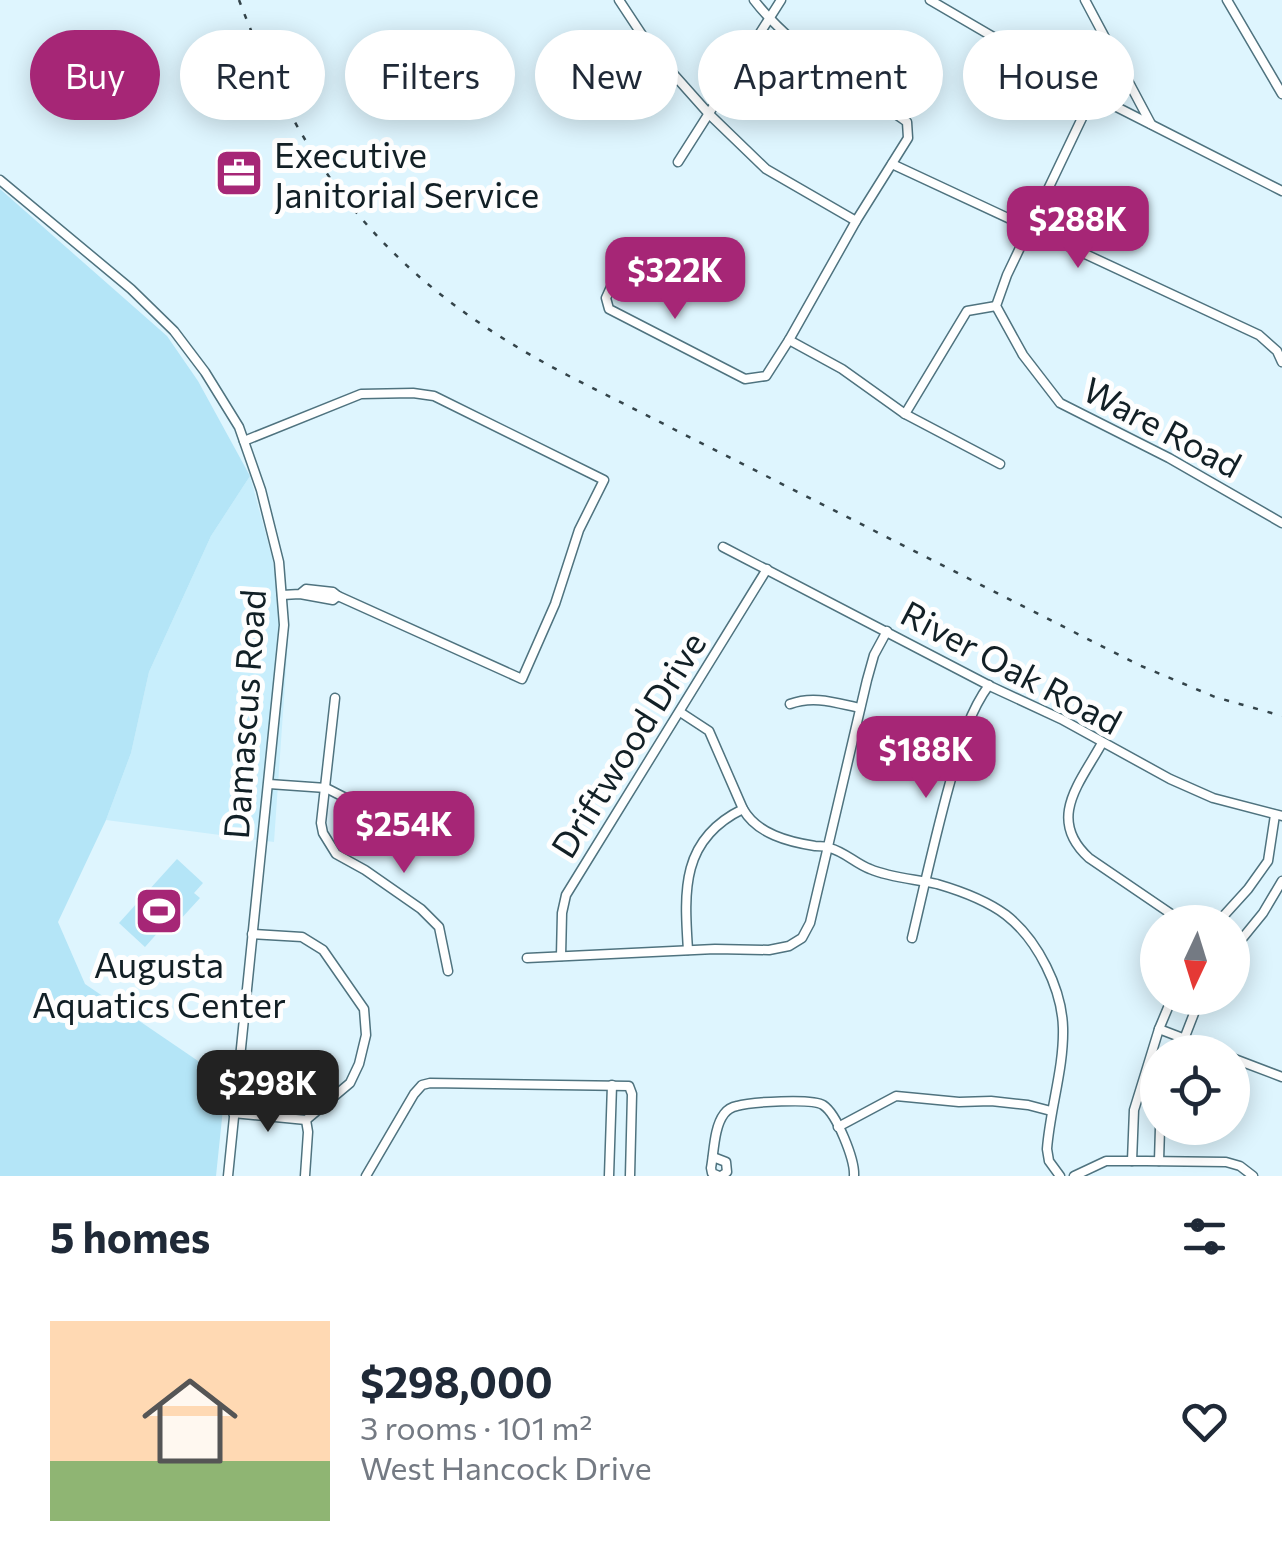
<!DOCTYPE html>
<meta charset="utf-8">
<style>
body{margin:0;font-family:Commissioner,sans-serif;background:#f2f2f3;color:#1f2937;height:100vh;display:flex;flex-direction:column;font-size:38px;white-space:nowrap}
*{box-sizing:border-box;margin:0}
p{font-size:32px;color:#747a83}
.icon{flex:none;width:55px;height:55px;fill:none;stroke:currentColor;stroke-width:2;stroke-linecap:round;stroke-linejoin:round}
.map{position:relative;height:1176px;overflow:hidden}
.sheet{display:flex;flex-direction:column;background:#fff;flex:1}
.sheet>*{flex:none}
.guide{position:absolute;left:30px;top:30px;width:1222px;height:90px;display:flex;gap:20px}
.needle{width:65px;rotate:184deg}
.tools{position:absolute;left:1140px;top:905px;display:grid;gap:20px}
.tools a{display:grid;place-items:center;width:110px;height:110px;border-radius:50%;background:#fff;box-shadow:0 5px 25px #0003;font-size:50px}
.price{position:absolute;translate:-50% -85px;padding:0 22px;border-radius:20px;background:#a62676;color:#fff;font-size:32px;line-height:65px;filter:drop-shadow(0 2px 5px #0008)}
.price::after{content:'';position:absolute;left:50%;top:60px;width:30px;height:22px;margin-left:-15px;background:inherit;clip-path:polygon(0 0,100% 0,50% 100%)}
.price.on{background:#222;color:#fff}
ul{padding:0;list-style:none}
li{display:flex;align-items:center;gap:30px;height:250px;padding:0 50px}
li span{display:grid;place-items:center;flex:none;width:280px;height:200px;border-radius:0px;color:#555}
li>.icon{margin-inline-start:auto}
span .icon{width:120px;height:120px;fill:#fffc;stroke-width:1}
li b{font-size:42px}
h2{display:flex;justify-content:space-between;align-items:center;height:120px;padding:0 50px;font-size:42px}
.chip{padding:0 35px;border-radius:45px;background:#fff;box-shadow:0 5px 25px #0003;font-size:35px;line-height:90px}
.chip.on{background:#a62676;color:#fff}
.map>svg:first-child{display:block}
.built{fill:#c8eefc}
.green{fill:#b4e5f7}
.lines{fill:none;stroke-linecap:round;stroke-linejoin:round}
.minor-casing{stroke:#4f737f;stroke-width:11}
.minor{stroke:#fff;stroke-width:8}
.rail{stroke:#34444a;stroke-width:2.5;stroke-dasharray:5 10;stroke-linecap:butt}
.labels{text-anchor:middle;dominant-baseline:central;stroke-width:10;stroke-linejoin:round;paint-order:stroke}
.poi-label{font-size:35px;fill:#122026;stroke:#fefefe;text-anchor:start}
.street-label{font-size:35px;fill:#122026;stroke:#fefefe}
</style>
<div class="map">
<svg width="1282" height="1176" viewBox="0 0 1282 1176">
<rect width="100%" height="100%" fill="#def5fe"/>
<polygon class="built" points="250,476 272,557 288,641 274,842 106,820 131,753 149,672 211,536"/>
<g class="green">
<polygon points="0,189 167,336 198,381 250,476 211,536 149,672 131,753 106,820 58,922 85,984 226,1080 216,1176 0,1176"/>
<polygon points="177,859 203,883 194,893 200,898 167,934 161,929 145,947 119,923"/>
</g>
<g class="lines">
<g class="minor-casing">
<g id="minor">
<polyline points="619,0 652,50 709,114 766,169 856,221"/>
<polyline points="930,0 1093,95 1282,191"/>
<polyline points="1085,0 1151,124"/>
<polyline points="1227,0 1282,94"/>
<polyline points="1093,95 1007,275 996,306 1023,355 1060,403 1169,458 1282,523"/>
<polyline points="678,162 781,0"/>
<polyline points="892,164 1259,335 1277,351 1282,362"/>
<polyline points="0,180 131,289 174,331 205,372 239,427 261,490 279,562 284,625 228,1176"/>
<path d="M625 256 606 298 609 309 745 379 766 376 789 340 856 221 908 138 907 122C890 109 872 100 854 88 823 68 776 29 754 0"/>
<polyline points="789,340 842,369 905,414 1000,464"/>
<polyline points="905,414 967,311 996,306"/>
<polyline points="244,441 361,394 413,393 434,396 604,480 579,530 555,604 522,679 338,596"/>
<polyline points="723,547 992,687 1061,719 1170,779 1213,798 1282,816"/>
<polyline points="282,595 300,594 333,600 338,596 333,592 306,589 300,594"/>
<polyline points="335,698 321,823 323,833 336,854 365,870 421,909 439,927 448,971"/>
<path d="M790 704C814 695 836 703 860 708"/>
<path d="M680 712 709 731 743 809C757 834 789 842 815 846 819 846 826 846 830 848 845 852 856 864 870 869 891 878 916 879 937 884 961 891 986 900 1006 915 1038 940 1062 989 1063 1028 1064 1068 1050 1109 1047 1149L1049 1161 1060 1176"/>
<path d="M1102 743C1080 783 1046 819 1089 858L1183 922"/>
<polyline points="269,784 326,788 377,814 467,829"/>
<polyline points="1218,922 1248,889 1268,861 1275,815"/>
<path d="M912 938C924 887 935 837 949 786 959 751 967 715 989 685"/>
<path d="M688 950C684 890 681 839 743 809"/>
<polyline points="1232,951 1263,913 1282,881"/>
<polyline points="561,956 562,913 566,895 767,569"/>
<polyline points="527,958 715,949 769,950 789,946 802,938 810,923 867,680 874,655 887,631"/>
<polyline points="1159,1029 1219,1052"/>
<polyline points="1179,1052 1200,998"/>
<polyline points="1232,1058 1282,1077"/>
<polyline points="233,1113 306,1120 350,1083 359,1064 366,1035 364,1009 323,950 302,937 252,934"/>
<polyline points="838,1127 896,1096 959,1102 991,1101 1028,1105 1051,1111"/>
<polyline points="713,1157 726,1162 727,1172 721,1176"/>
<polyline points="1132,1161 1134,1110 1159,1029 1172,998"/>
<polyline points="1159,1161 1160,1128"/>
<polyline points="305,1176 308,1132 306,1120"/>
<polyline points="366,1176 414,1094 422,1085 430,1083 629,1086 632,1094 630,1176"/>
<polyline points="609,1176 612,1085"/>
<path d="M719 1176 712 1173 711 1168C714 1152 714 1127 724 1114 727 1110 731 1107 737 1106 750 1102 813 1098 823 1105 837 1114 855 1160 854 1176"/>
<polyline points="1074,1176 1106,1161 1146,1161 1226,1162 1240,1166 1253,1176"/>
</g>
</g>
<use href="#minor" class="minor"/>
<path class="rail" d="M239 0C308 182 396 286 569 376L1139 665 1215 697 1282 716"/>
</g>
<defs>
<g id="office-square" transform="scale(2.5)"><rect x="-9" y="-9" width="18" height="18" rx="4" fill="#a62676" stroke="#fefefe"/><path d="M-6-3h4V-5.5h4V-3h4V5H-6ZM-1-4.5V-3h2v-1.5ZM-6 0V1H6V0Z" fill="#fff"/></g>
<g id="stadium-square" transform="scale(2.5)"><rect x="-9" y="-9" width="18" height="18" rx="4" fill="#a62676" stroke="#fefefe"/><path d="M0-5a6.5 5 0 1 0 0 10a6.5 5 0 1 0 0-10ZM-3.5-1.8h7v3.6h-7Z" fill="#fff"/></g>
</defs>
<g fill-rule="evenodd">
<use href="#office-square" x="239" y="173"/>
<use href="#stadium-square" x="159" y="911"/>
</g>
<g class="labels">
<g class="poi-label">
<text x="274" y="153">Executive<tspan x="274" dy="40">Janitorial Service</tspan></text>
<text x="159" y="963" text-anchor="middle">Augusta<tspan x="159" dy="40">Aquatics Center</tspan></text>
</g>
<g class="street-label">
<text transform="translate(1163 426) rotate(28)">Ware Road</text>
<text transform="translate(1012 666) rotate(28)">River Oak Road</text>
<text transform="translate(243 714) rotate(-86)">Damascus Road</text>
<text transform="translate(627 744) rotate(-58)">Driftwood Drive</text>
</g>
</g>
</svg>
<div class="tools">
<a><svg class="needle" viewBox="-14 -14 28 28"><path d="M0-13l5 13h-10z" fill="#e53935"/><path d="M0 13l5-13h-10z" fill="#747a83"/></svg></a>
<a><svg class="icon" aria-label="locate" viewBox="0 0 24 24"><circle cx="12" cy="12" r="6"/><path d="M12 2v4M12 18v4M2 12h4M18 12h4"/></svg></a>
</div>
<b class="price" style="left:1078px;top:271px">$288K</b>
<b class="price" style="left:675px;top:322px">$322K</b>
<b class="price" style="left:926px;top:801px">$188K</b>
<b class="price" style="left:404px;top:876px">$254K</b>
<b class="price on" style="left:268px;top:1135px">$298K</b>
<div class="guide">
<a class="chip on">Buy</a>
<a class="chip">Rent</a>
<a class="chip">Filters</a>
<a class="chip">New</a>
<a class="chip">Apartment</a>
<a class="chip">House</a>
</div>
</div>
<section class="sheet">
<h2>5 homes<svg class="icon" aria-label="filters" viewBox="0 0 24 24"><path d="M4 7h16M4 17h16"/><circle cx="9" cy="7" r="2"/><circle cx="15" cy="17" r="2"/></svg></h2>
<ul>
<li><span style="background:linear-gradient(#ffd9b3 70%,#8fb573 0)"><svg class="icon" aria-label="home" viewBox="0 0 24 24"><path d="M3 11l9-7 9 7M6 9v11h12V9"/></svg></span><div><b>$298,000</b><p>3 rooms · 101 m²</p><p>West Hancock Drive</p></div><svg class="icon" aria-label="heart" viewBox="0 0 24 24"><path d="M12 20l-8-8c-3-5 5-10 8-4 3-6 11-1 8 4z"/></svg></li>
</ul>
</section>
